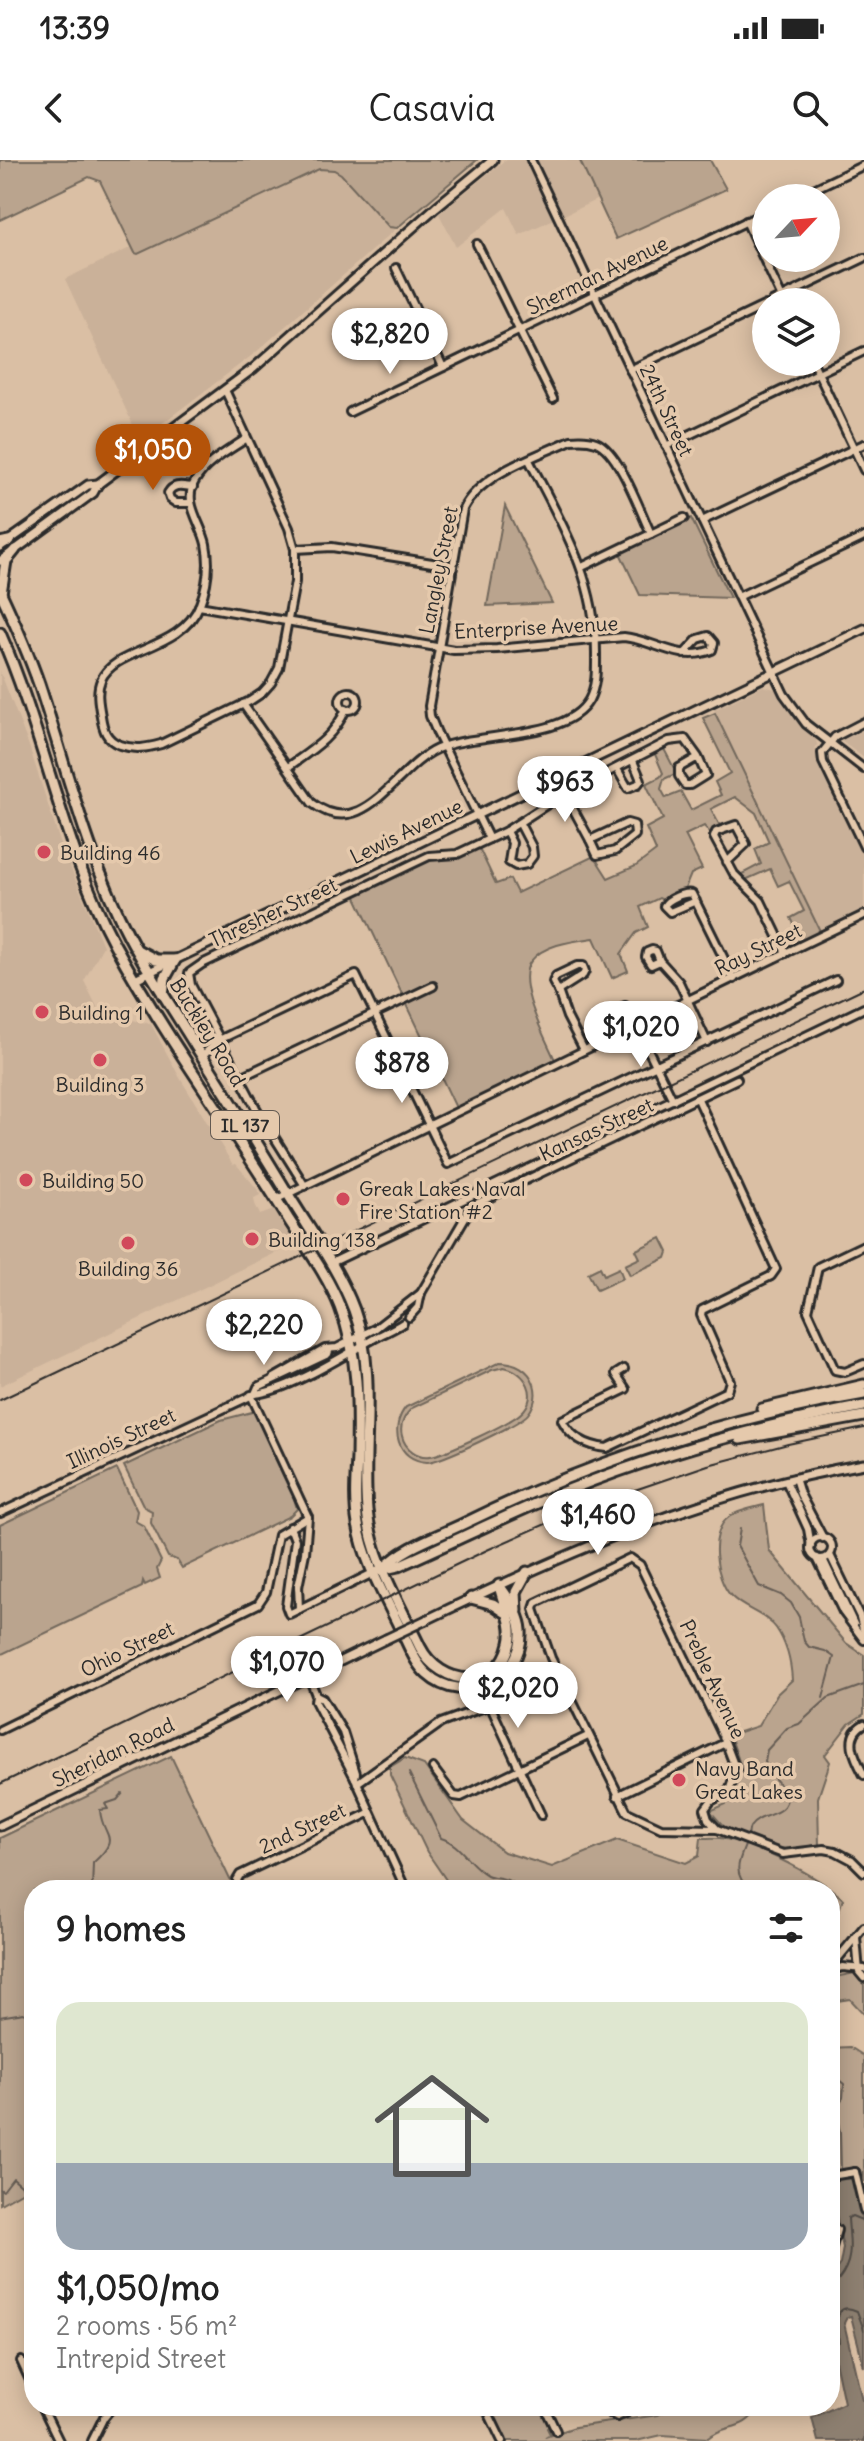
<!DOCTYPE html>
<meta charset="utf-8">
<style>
body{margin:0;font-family:Delius,sans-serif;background:#f6f6f6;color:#222;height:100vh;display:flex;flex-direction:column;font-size:30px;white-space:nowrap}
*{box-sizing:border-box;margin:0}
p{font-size:26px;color:#767676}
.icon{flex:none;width:44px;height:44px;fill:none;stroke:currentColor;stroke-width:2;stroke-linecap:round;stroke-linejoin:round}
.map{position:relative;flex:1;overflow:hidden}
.panel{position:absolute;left:24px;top:1720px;width:816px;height:536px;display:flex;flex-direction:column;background:#fff;border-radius:32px;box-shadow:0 4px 20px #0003}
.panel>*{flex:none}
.needle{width:52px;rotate:64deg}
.controls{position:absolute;left:752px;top:24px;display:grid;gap:16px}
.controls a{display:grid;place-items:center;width:88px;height:88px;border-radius:50%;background:#fff;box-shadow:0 4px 20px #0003;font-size:40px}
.price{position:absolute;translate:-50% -68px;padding:0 18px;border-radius:28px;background:#fff;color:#222;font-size:26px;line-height:52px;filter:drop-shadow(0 2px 4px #0008)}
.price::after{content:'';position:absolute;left:50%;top:48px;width:24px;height:18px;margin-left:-12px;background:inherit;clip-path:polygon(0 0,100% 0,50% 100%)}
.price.current{background:#b45309;color:#fff}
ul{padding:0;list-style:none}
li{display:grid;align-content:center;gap:16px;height:424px;padding:0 32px}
li span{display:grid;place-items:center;height:248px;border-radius:24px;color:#555}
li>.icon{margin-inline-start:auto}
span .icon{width:144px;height:144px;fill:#fffc;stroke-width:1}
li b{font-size:34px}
h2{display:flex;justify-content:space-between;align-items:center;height:96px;padding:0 32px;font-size:34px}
.status{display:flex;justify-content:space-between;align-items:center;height:56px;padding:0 40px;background:#fff;direction:ltr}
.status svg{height:22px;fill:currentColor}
header{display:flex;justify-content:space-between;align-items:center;height:104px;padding:0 32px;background:#fff;font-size:36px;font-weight:600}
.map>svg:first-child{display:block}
.built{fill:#cab199}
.green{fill:#baa48e;stroke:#72685c;stroke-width:2;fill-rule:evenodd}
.water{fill:#8d7f6f;stroke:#665d54;stroke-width:2}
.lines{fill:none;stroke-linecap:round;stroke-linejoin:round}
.shore{stroke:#524d46;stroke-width:2}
.stream{stroke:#665d54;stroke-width:2}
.minor-casing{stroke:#2b2b2b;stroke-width:12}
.major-casing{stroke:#2b2b2b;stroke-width:13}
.highway-casing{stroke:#2b2b2b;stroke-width:15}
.minor{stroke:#e5c9ac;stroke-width:6}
.major{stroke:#e5c9ac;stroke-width:7}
.highway{stroke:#e5c9ac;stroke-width:9}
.rail{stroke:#2b2b2b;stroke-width:2}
.major-bridge-casing{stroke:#2b2b2b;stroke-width:13;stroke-linecap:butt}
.major-bridge{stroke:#e5c9ac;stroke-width:7}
.poi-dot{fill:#d1495b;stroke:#e5c9ac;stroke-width:3}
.labels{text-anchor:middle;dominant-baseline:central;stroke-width:7;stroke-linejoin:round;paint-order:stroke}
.shield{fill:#e5c9ac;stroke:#635a52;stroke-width:2}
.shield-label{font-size:18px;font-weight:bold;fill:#2b2b2b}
.street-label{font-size:20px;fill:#2b2b2b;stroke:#e5c9ac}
.poi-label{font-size:20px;fill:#2b2b2b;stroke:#e5c9ac;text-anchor:start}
</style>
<div class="status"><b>13:39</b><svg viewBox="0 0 49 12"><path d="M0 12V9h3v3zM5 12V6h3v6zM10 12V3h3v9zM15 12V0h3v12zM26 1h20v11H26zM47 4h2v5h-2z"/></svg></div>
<header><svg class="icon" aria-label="back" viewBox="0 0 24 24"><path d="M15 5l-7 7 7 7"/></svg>Casavia<svg class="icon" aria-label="search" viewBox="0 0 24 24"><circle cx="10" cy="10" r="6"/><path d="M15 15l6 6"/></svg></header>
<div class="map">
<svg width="864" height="2281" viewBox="0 0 864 2281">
<rect width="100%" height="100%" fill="#dabfa4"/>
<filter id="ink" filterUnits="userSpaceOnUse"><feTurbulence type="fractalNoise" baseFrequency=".0125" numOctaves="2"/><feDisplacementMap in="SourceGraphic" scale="16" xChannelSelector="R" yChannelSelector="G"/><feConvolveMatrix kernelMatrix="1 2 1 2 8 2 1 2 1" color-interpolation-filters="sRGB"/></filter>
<g filter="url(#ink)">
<g class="built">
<polygon points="505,0 526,0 554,59 519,75 506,48 456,87 439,54"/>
<polygon points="536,0 583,0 580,2 598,39 562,56"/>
<polygon points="319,9 334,10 341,14 389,67 397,68 255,193 140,280 65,119 132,87 139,94"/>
<polygon points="0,511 29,586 60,682 103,786 84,821 100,853 151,864 180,918 233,1005 236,1004 258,1030 260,1035 254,1038 255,1044 260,1055 274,1050 296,1083 0,1226"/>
<polygon points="763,526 775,529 796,560 816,579 817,585 815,589 864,692 864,752 820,771 714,550"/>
<polygon points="864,570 864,598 841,581"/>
</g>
<g class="green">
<polygon points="0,0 477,0 397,68 389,67 341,14 334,10 319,9 138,94 135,93 100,21 89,17 0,60"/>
<polygon points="583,0 710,0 726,29 616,79 580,1"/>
<polygon points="505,346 552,443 487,446"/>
<polygon points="691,358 730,438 640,435 620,393"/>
<path d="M715 553 821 773 787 789 784 783 799 774 791 758 804 751 789 721 778 726 770 709 743 721 738 716 761 704 755 689 769 682 756 653 735 637 711 649 720 666 710 673 704 666 685 675 702 709 691 714 684 731 663 740 659 738 640 747 648 767 636 773 621 794 628 811 612 818 594 778C574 781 544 784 531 801 514 822 546 879 555 900L456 948 355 735 426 700 460 697 479 688 496 724 510 719 517 733 594 696 608 718 636 706 656 691 646 668 663 659 646 624 660 617 663 613 654 592 663 587 675 610V614L664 619 661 629 666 638 681 632 691 650 721 635 715 622 730 613 703 558Z"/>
<polygon points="661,1078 668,1092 666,1098 630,1115 625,1105 640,1098 636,1090"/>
<polygon points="600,1107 604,1115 619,1108 623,1118 597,1130 588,1113"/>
<path d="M500 1202C515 1202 529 1209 534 1224 537 1234 535 1245 528 1254 520 1264 440 1302 427 1302 397 1301 389 1267 406 1247ZM504 1207C526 1211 540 1236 521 1253 512 1262 443 1295 430 1296 418 1298 405 1289 402 1276 399 1265 404 1256 412 1248L492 1210Z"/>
<polygon points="256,1251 295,1333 293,1335 297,1349 290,1356 182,1408 177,1400 168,1397 151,1363 152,1351 144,1347 124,1306 221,1260"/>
<polygon points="117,1309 137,1351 135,1361 144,1366 161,1401 157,1409 160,1418 145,1425 143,1421 142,1427 0,1495 0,1365"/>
<path d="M764 1345 769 1390 846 1483 864 1495V1554L849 1564 825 1595 830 1602 818 1638 819 1687 796 1691 771 1686 727 1670 710 1651 726 1644 740 1604 730 1575 758 1566 777 1534 792 1520C791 1501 787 1484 776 1468 766 1454 743 1449 731 1436 715 1418 708 1372 729 1357 738 1350 753 1348 764 1345Z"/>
<polygon points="171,1596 235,1730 34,1730 34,2025 0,2044 0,1678"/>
<path d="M405 1598 424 1605 463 1660 504 1692 552 1707 617 1680 686 1703 699 1696 701 1678C709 1678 718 1677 726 1679 759 1686 818 1716 843 1739L838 1753 830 1756V1730H453L427 1692 390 1615V1607Z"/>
<polygon points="855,1813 864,1825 864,1854 850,1839 830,1842 830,1820 835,1817"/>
<polygon points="850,1887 864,1896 864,2022 860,2010 856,2009 830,2015 830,1888"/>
<path d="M489 2246H541L550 2266 547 2268 550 2274 545 2277 575 2267 658 2255 668 2250 669 2246H760C743 2274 727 2262 708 2278L662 2275 636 2281H505Z"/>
</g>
<polygon class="water" points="844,2012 845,2018 852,2019 864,2068 864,2207 851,2156 847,2157 844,2163 862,2240 864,2240 864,2281 818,2281 812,2258 844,2243 830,2177 830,2117 840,2104 843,2088 830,2024 837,2020 837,2013"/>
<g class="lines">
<g class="shore">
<path d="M830 2121 839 2119C855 2098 849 2081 848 2058L852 2056 864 2061"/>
<path d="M830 2185 839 2182C837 2169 832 2139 857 2151L864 2170"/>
</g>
<g class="stream">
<polyline points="740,1369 737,1386 759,1426 781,1435 791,1443 799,1457 804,1481 809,1487 825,1491 834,1497 823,1538"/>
<path d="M409 1613 441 1678C460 1683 470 1706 487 1715 493 1718 501 1717 507 1720 513 1723 518 1727 524 1730"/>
<path d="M92 1730 93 1703C123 1676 102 1678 100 1650L108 1649 105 1644 117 1640 123 1633"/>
<polyline points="597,1730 602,1725 643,1730"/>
<path d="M750 1730C730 1712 740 1699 748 1678 749 1673 748 1669 751 1666 762 1651 786 1659 788 1634L768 1611 765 1601 767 1590 787 1568 799 1564 828 1538 864 1525"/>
<path d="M0 1857C9 1855 15 1855 23 1853L34 1858"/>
<polyline points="34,1867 30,1870 34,1874"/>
<polyline points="34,1880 31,1887 34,1890"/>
<polyline points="830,1921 839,1920 844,1924 843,1938 835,1948 840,1972 841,2012"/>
<polyline points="0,2029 3,2031 13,2018 34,2036"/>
</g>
<g class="minor-casing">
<g id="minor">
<polyline points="531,0 784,534 806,564 864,609"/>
<polyline points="795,38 864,5"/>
<polyline points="746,61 784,142"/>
<polyline points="477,84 553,239"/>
<polyline points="396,108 443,207"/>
<polyline points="772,142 864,98"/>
<polyline points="813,202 864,310"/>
<polyline points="630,210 766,145"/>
<path d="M225 230 289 368 295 389V422L279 508 271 523 262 533 250 541 161 584C147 588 135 590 120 585 106 580 103 569 101 556 99 545 96 531 101 520 115 487 182 491 200 444 207 426 210 404 206 384 202 364 182 342 195 321 206 302 230 290 247 278"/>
<polyline points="350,252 766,52"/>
<polyline points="666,286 864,191"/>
<path d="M191 343H176L170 339 168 333C174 323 182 326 193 327"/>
<polyline points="702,361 864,284"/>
<polyline points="295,389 332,387 451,406"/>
<polyline points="582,407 684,358"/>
<polyline points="738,437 864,377"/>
<path d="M199 446 454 490 497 489 624 477C654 480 680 503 712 490L714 483 708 476 698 479 684 494"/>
<circle cx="349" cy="541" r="9"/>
<path d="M243 544 312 643C364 683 395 608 437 589 478 571 566 581 589 540 597 525 596 509 596 493 596 419 562 364 529 300"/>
<polyline points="864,562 835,577 822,593 823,602 864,687"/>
<path d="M288 607C312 590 334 577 346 549"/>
<polyline points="617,609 628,628 638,624 641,620 633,601"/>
<polyline points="565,634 590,680"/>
<polygon points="627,663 634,665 635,675 615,691 597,695 590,680"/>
<polyline points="506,671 512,683 509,702 516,706 527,704 533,696 532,687 520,664"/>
<path d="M489 679 437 573 430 556 429 546 463 349C481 313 536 297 571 280 580 279 588 279 596 282 619 291 640 351 651 374"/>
<polyline points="727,702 746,684 736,665 716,672 714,677 734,714 761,741 786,793"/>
<path d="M696 741 670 752 664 746C668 739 684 732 692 734L734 819"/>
<polyline points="660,801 651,805 646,797 647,792 652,790 656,791 660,801 679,822 707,882"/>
<polygon points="577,806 583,806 585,811 583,815 558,831 553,822 556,816"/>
<polyline points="558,831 567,857 584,890"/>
<polyline points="625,846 623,858 629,869"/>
<polyline points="636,865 673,940"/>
<polyline points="194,884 219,880 356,815 448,1004 836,820"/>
<polyline points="202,896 219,880"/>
<polyline points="239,918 433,826"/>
<polyline points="305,1026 256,948 191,825 189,813 202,804 429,696 457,694 506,671 554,640 669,581 685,579 698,597 679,608 679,616 685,625 690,625 706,615 698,597"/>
<polyline points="277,1039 864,755"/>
<polyline points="864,1085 818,1107 808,1151 835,1210 845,1212 864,1204"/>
<polyline points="331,1103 864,848"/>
<polyline points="421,1133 470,1049 478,1043 737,919"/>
<path d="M624 1209 616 1214 626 1229 562 1260C571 1278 588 1286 607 1288L727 1231 730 1221 701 1155 702 1150 771 1116 776 1109 698 939"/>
<polyline points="274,1218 325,1189 337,1188 376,1168 421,1133 418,1147 409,1157"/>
<polyline points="255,1234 258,1227 328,1194 329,1191"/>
<polyline points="251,1235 308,1357 305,1393 298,1427"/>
<polyline points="795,1318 800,1334 823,1378"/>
<polyline points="786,1321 808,1369 811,1386"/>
<path d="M0 1353 255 1234C288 1231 345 1195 375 1178 384 1173 394 1169 403 1163"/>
<polyline points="290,1367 295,1380 286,1446 289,1454 373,1413"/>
<circle cx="821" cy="1388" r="11"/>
<polyline points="830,1395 860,1457 864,1473"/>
<polyline points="817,1398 843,1452 864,1480"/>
<polyline points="823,1399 854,1464"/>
<polyline points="298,1425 299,1449"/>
<polyline points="309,1517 316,1535 315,1541 355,1618 406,1730"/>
<polyline points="316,1535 322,1538 343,1572 356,1613 355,1618"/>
<polyline points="490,1545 541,1655"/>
<path d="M864 1564C843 1576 855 1598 864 1615"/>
<polyline points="0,1570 258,1444 266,1432 278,1375 308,1357"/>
<polyline points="433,1608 454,1636 461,1637 588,1576"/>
<polyline points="357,1623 441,1563 490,1545 557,1512"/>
<polyline points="617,1636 725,1583"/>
<polyline points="717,1669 708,1659 705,1649 711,1641 729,1631 736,1610 723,1576 640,1405 630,1398 536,1443 534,1449 551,1498 627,1652 661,1668 717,1669 783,1694 824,1689 835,1691 852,1700 864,1712"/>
<polyline points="240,1730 237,1720 240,1715 369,1653"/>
<polyline points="856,1777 859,1812 864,1818"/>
<polyline points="830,1808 864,1767"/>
<polyline points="830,1811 842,1807 864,1809"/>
<polyline points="855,2012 864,2050"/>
<polyline points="837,2015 855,2012"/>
<polyline points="830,2094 837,2070"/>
<polyline points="21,2201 34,2229"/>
<polyline points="42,2246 59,2281"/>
<polyline points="485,2246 502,2281"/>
<polyline points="544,2246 556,2271"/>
<polyline points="606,2246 610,2253 617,2257 626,2253 626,2246"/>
<polyline points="92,2281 104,2257 113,2246"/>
</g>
</g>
<g class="major-casing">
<g id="major">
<polyline points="0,387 88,325 98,324"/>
<polyline points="0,401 93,333 98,324 254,208 436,47 493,0"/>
<polyline points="135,819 864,469"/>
<path d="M426 1460C572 1390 704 1332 864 1304"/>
<polyline points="0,1666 386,1479"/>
</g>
</g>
<g class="highway-casing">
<g id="highway">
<polyline points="0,383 9,381"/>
<path d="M0 431C14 461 28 492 39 524 67 609 87 696 129 776 149 814 173 849 195 885 228 936 260 988 291 1039 313 1075 339 1110 354 1150 378 1216 361 1282 367 1350 371 1398 400 1445 420 1487 440 1527 499 1533 510 1483 515 1463 503 1445 499 1425"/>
<polyline points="1,433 6,401 15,390"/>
<path d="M0 473C45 575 62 686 115 785 167 880 233 968 289 1060 307 1088 328 1116 340 1147 359 1196 358 1245 357 1297 356 1319 354 1342 358 1364 364 1401 384 1435 400 1468 408 1483 414 1502 427 1514 463 1547 524 1520 521 1470 520 1455 510 1440 501 1428"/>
<polyline points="137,790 156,800 175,800"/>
<polyline points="163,835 165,818 175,800"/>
<polyline points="762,1249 864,1225"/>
<polyline points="740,1279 864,1256"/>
<path d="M384 1408C404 1387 436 1377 463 1364 590 1302 725 1258 864 1234"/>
<path d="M380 1410 398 1406C456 1381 512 1352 571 1329 666 1291 764 1265 864 1246"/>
<polyline points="471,1438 493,1444 505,1452"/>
<polyline points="517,1451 516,1432 527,1412"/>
</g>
</g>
<use href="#minor" class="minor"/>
<use href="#major" class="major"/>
<use href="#highway" class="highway"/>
<g class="rail">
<polyline points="0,1240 864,828"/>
<polyline points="0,1624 487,1390 582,1348 708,1305 788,1284 864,1268"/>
</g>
<g class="major-bridge-casing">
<polyline id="major-bridge" points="386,1479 426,1460"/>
</g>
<use href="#major-bridge" class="major-bridge"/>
</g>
</g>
<g class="poi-dot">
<circle cx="44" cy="692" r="8"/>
<circle cx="42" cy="852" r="8"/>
<circle cx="100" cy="900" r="8"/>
<circle cx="26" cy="1020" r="8"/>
<circle cx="343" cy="1039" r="8"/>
<circle cx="252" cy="1079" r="8"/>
<circle cx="128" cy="1083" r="8"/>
<circle cx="679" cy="1620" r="8"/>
</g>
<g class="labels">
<rect class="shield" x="211" y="951" width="68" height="28" rx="6"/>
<g class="shield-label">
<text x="245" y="965">IL 137</text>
</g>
<g class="street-label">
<text transform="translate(597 115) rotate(-26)">Sherman Avenue</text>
<text transform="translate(667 250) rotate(65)">24th Street</text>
<text transform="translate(438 410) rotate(-79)">Langley Street</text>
<text transform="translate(536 467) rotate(-3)">Enterprise Avenue</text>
<text transform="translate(406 671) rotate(-26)">Lewis Avenue</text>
<text transform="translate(273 752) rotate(-25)">Thresher Street</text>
<text transform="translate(758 789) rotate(-26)">Ray Street</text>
<text transform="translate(208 872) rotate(58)">Buckley Road</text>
<text transform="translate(596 969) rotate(-25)">Kansas Street</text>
<text transform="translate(121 1278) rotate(-25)">Illinois Street</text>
<text transform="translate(127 1489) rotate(-26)">Ohio Street</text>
<text transform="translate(713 1519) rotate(65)">Preble Avenue</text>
<text transform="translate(113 1592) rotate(-26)">Sheridan Road</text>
<text transform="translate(302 1668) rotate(-25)">2nd Street</text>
</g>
<g class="poi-label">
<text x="60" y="692">Building 46</text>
<text x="58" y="852">Building 1</text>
<text x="100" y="924" text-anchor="middle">Building 3</text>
<text x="42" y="1020">Building 50</text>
<text x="359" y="1028">Greak Lakes Naval<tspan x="359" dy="23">Fire Station #2</tspan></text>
<text x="268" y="1079">Building 138</text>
<text x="128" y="1108" text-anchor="middle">Building 36</text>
<text x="695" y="1608">Navy Band<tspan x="695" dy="23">Great Lakes</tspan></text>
</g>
</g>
</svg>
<div class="controls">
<a><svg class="needle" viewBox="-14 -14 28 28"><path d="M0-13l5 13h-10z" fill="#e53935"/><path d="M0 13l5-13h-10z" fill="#767676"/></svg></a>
<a><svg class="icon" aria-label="layers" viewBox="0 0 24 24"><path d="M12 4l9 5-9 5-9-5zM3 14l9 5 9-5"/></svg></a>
</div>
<b class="price" style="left:390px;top:216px">$2,820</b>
<b class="price current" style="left:153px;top:332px">$1,050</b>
<b class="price" style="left:565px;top:664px">$963</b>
<b class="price" style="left:641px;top:909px">$1,020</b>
<b class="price" style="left:402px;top:945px">$878</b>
<b class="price" style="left:264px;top:1207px">$2,220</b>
<b class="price" style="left:598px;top:1397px">$1,460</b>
<b class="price" style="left:287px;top:1544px">$1,070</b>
<b class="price" style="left:518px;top:1570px">$2,020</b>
<section class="panel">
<h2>9 homes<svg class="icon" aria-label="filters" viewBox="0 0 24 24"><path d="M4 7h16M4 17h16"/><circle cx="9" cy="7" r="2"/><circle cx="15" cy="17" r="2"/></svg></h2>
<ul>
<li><span style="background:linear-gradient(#dfe7d0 65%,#9aa5b1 0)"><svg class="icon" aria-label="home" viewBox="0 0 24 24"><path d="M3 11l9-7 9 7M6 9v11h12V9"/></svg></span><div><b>$1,050/mo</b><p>2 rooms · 56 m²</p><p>Intrepid Street</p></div></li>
</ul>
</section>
</div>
